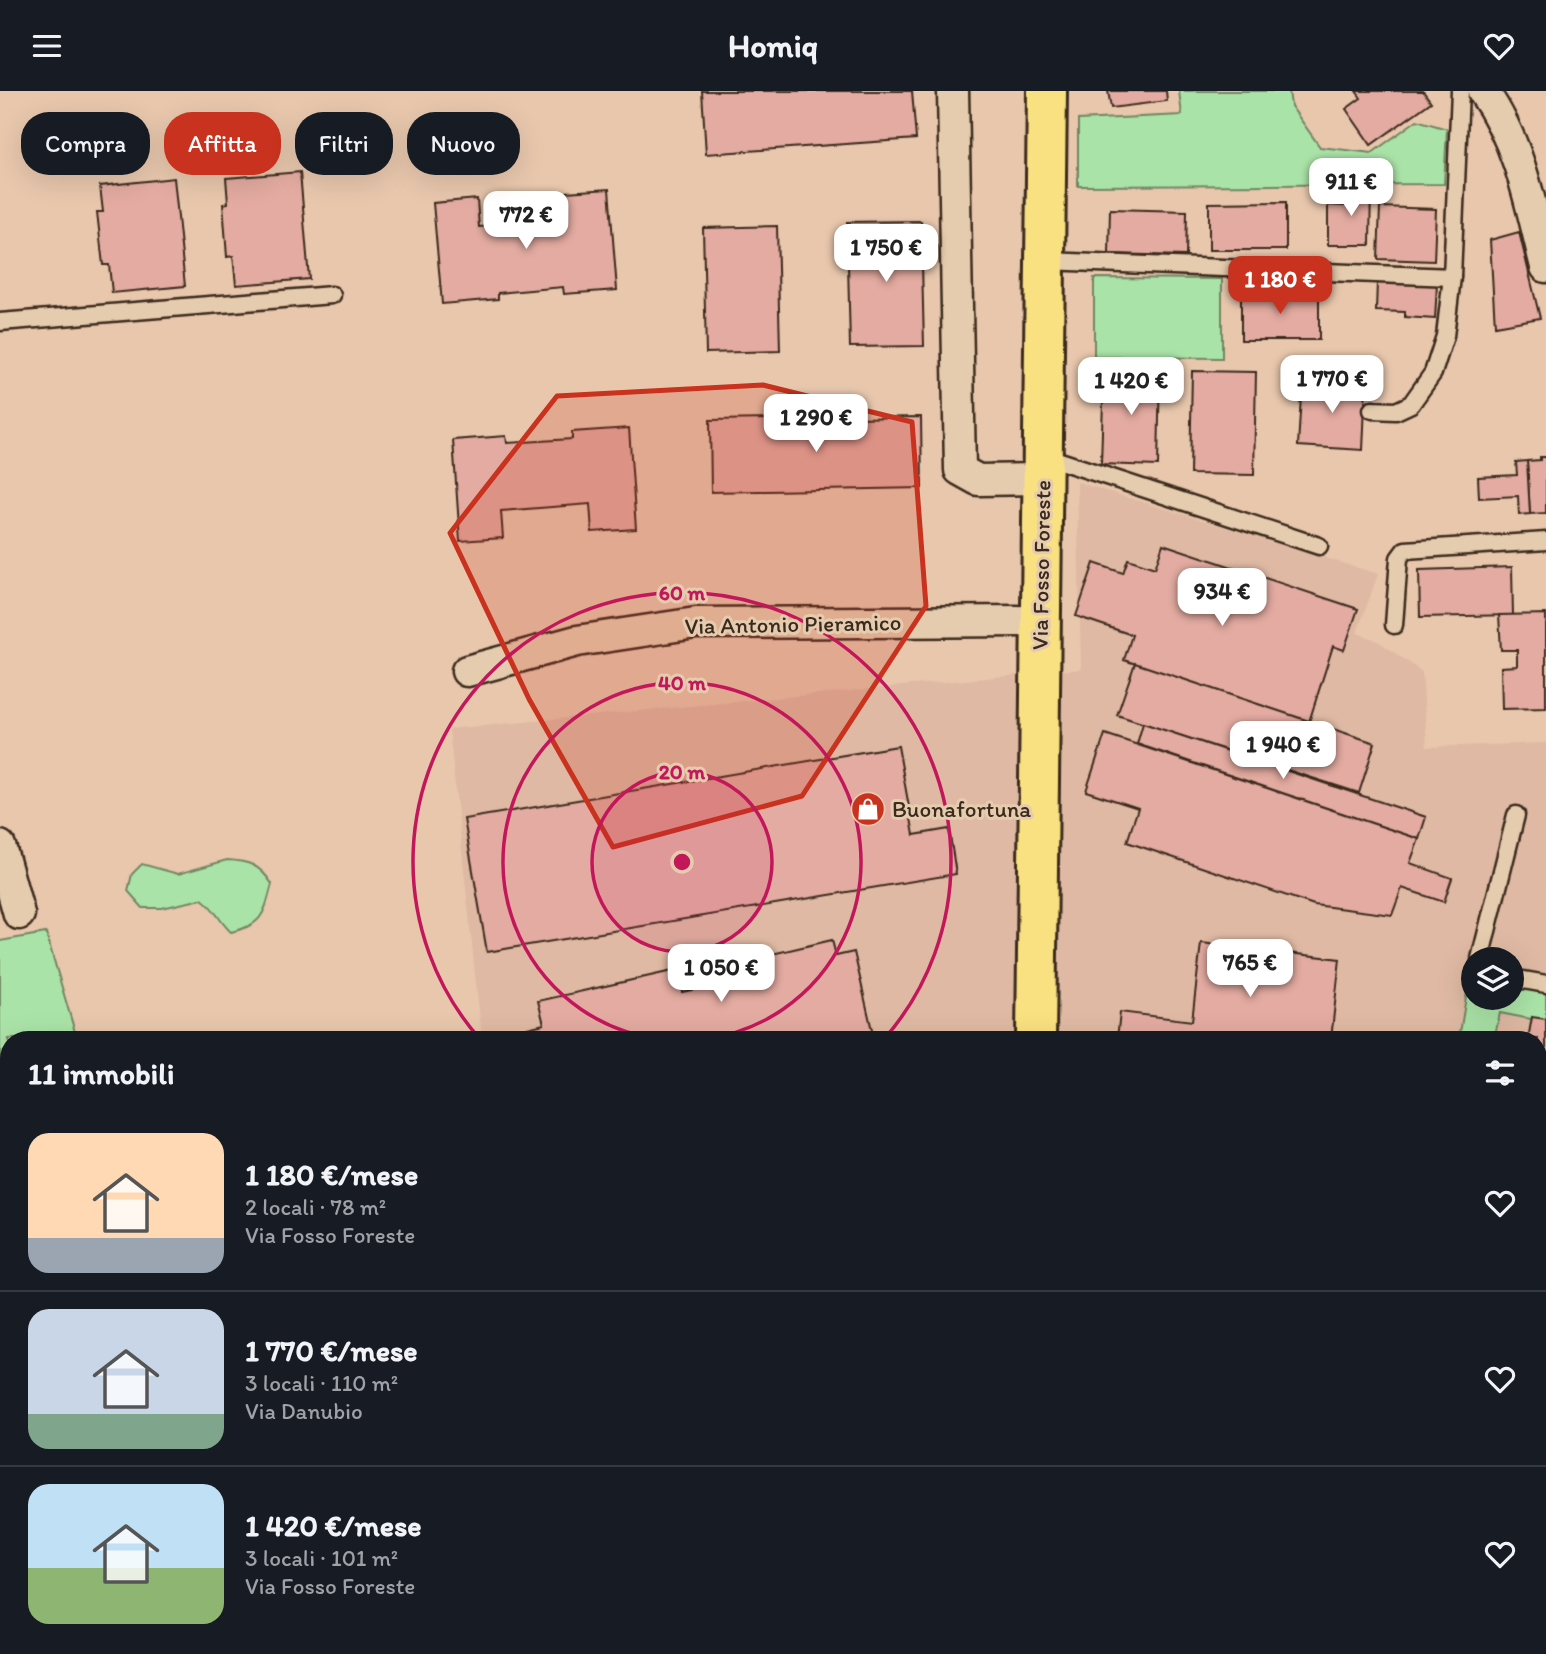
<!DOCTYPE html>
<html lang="it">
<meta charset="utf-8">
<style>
body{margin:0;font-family:Itim,sans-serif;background:#242831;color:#f1f3f6;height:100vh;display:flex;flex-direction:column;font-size:26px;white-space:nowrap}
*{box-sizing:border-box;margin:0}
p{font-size:23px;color:#9ea1a6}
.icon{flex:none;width:38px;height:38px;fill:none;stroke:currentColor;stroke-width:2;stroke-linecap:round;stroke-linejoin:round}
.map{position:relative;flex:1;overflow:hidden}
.details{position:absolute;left:0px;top:940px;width:1547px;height:625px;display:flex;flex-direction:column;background:#171b24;border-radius:28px 28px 0 0;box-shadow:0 7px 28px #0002}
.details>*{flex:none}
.top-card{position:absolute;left:21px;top:21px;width:700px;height:63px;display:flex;gap:14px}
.buttons{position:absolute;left:1461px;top:856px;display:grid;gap:14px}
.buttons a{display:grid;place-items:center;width:63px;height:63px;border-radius:50%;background:#171b24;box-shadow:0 7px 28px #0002;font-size:35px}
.price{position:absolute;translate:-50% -60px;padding:0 16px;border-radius:14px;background:#fff;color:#222;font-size:23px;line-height:46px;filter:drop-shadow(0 2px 4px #0008)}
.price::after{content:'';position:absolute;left:50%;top:42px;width:21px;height:16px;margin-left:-10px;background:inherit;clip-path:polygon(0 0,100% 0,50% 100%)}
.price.selected{background:#c8321e;color:#fff}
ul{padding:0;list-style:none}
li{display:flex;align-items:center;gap:21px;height:175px;padding:0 28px}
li+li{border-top:2px solid #363941}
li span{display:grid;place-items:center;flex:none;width:196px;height:140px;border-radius:21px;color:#555}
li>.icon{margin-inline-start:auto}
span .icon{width:84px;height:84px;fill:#fffc;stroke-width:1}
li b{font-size:30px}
h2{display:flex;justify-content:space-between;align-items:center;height:84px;padding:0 28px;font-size:30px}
.tag{padding:0 24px;border-radius:28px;background:#171b24;box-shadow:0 7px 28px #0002;font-size:24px;line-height:63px}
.tag.selected{background:#c8321e;color:#fff}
header{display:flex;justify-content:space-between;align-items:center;height:91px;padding:0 28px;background:#171b24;font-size:32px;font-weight:800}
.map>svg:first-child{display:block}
.built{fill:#dfb9a3;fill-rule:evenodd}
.green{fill:#aae3a8;stroke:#728663;stroke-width:2}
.building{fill:#e3aba1;stroke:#3b2a1e;stroke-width:2}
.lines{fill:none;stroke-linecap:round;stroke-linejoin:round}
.lane-casing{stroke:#3b2a1e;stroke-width:21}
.street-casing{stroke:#3b2a1e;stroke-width:35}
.primary-casing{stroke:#3b2a1e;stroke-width:44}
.lane{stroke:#e6ccae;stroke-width:16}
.street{stroke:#e6ccae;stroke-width:30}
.primary{stroke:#f9e181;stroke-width:38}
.marked{fill:#c8321e;fill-opacity:0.2;stroke:#c8321e;stroke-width:5;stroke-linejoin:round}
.ring{fill:none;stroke:#c2185b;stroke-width:3.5}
.labels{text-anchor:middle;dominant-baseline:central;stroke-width:6;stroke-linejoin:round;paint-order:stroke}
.street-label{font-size:23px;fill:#3b2a1e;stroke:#e6ccae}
.poi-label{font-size:23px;fill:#3b2a1e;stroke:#e6ccae;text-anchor:start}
.centre{fill:#c2185b;stroke:#e6ccae;stroke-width:3.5}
.ring-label{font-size:21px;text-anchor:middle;font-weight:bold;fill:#c2185b;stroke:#e6ccae;stroke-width:6;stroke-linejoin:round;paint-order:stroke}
</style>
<header><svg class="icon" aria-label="menu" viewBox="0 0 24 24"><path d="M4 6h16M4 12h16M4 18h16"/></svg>Homiq<svg class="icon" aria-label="heart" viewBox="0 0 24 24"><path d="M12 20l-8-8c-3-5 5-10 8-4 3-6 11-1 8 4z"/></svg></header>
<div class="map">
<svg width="1546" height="1563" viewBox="0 0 1546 1563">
<rect width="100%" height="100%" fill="#e8c7ad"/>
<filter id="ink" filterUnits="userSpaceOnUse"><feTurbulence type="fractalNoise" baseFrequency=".0143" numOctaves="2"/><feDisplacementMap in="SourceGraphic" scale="14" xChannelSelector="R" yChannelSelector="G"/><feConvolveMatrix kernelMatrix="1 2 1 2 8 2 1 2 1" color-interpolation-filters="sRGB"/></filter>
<g filter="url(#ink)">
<path class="built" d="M1077 391 1378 483 1357 542 1378 550 1422 581 1427 656 1546 652V1563H176L175 1556H1538V948H482L449 638 1081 578ZM1474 868H1512V906H1474Z"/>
<g class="green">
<polygon points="1179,0 1289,0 1291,15 1320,56 1372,62 1417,29 1447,38 1444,93 1078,95 1078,29 1182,24"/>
<polygon points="1094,187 1222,188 1222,267 1094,266"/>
<path d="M227 769C249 770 260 774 272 793 264 823 263 834 231 841 219 830 215 817 202 808L162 817H143L128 800 132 783 142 773 178 783Z"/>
<polygon points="46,842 77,948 9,948 9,1033 0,982 0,850"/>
<polygon points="1469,888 1473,889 1474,906 1512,906 1512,895 1546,900 1546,931 1500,922 1494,948 1459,948"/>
</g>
<g class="building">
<polygon points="702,0 912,0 916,48 706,63"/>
<polygon points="1108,0 1166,0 1167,10 1111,17"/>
<polygon points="1356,0 1423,0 1431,11 1371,54 1346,18 1361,7"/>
<polygon points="300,81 309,188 236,194 233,165 227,166 223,113 228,112 226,87"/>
<polygon points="174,87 185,195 112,202 109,174 103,174 97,121 103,121 100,95"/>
<polygon points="1344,94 1371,94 1370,154 1328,154 1328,114 1344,115"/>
<polygon points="609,98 617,199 564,203 563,196 498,202 498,208 442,213 433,112 477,108 479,136 568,129 566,101"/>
<polygon points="1286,111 1286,159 1209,159 1209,112"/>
<polygon points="1380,116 1436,118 1434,170 1378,168"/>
<polygon points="1110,118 1187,120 1186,165 1109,163"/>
<polygon points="921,130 924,255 850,256 847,131"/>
<polygon points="777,135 780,260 706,262 703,137"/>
<polygon points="1519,141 1540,227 1495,235 1490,149"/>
<polygon points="1377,190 1437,193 1435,228 1405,226 1405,221 1376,220"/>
<polygon points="1241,201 1319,202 1319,249 1241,249"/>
<polygon points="1104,277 1160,278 1158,375 1101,373"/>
<polygon points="1192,280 1256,281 1254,384 1190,383"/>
<polygon points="1302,288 1366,292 1363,359 1298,355"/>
<polygon points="921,326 922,397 711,401 710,329"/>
<polygon points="629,337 636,438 592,441 590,413 501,420 503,447 460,450 453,349 506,345 507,352 572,348 572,341"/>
<polygon points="1540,366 1546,366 1546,422 1530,423 1527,370 1540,369"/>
<polygon points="1527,370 1530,423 1519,424 1518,405 1479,407 1478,386 1517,384 1516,371"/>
<polygon points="1163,453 1358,518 1344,559 1333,555 1309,631 1124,569 1132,544 1076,525 1094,472 1123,482 1128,468 1155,477"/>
<polygon points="1512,476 1513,524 1420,526 1419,479"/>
<polygon points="1546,523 1546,617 1502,618 1501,576 1517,575 1517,559 1501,559 1499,524"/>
<polygon points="1135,572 1375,652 1359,702 1117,624"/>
<polygon points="1143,632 1426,726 1419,748 1137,653"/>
<polygon points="1105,643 1419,748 1410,772 1452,787 1444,811 1402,797 1392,824 1314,814 1127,751 1138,717 1086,700"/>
<polygon points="898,655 914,744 949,738 956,783 487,861 464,728"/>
<polygon points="832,849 836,865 854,861 874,948 482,948 544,933 538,910 677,879 682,901 729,891 725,874"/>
<polygon points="1201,852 1340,868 1331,948 1117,948 1120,921 1192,930"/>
<polygon points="1532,926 1546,928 1546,969 1538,968 1538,948 1528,948"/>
<polygon points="1538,991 1546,992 1546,1434 1538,1433"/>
<polygon points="9,1438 9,1487 6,1487 0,1439"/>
<polygon points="111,1556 147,1556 145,1559 128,1563 113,1563"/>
<polygon points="286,1556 514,1556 515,1563 287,1563"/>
<polygon points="566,1556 782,1556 753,1563 568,1563"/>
</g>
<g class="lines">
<g class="lane-casing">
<g id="lane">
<polyline points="1046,170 1452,186"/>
<polyline points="0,231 332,204"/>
<polyline points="1372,319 1396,320 1411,313 1433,282 1445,245 1452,186 1460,0"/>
<polyline points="1042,364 1319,455"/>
<polyline points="1394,534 1399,467 1405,459 1546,450"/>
<polyline points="1480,868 1516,724"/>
<polyline points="1512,887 1546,893"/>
<polyline points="1538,1544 1546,1536"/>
<polyline points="530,1556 531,1563"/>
<polyline points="1491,1556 1523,1560 1526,1556"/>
<polyline points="835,1563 864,1556"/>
</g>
</g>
<g class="street-casing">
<g id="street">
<polyline points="953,0 960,379 978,389 1042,388"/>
<path d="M1483 0C1520 52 1531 115 1546 176"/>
<polyline points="467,580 577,550 696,532 1041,530"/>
<polyline points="0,755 19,823"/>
<polyline points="0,1510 9,1516"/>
<polyline points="65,1556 75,1563"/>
<polyline points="1133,1556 1190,1563"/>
</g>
</g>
<g class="primary-casing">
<g id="primary">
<polyline points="1036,948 1047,0"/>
<polyline points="951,1563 953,1556"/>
</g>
</g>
<use href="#lane" class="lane"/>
<use href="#street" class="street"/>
<use href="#primary" class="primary"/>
</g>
</g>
<path class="marked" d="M763 294 912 331 926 515 802 705 613 756 529 608 450 442 557 305Z"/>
<circle cx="682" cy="771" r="90" fill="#c2185b" fill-opacity=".12"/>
<g class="ring">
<circle cx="682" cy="771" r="90"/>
<path d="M659 948A179 179 0 1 1 705 948"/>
<path d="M479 947A269 269 0 1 1 885 947"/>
</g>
<defs>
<g id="shop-disc" transform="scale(1.75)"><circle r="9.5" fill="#c8321e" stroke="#e6ccae"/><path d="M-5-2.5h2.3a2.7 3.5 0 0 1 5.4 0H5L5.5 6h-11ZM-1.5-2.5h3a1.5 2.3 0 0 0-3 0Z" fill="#fff"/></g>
</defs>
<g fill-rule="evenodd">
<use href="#shop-disc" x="868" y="718"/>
</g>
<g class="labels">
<g class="street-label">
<text transform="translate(1041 474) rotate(-89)">Via Fosso Foreste</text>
<text transform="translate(793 533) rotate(-1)">Via Antonio Pieramico</text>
</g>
<g class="poi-label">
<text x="892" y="718">Buonafortuna</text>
</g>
</g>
<circle cx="682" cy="771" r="10" class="centre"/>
<g class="ring-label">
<text x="682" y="509">60 m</text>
<text x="682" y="599">40 m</text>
<text x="682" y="688">20 m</text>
</g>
</svg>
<div class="buttons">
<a><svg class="icon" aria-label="layers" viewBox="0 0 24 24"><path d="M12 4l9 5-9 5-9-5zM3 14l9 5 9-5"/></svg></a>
</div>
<b class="price" style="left:1351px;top:127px">911 €</b>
<b class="price" style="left:526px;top:160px">772 €</b>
<b class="price" style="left:886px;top:193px">1 750 €</b>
<b class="price selected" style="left:1280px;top:225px">1 180 €</b>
<b class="price" style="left:1332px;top:324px">1 770 €</b>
<b class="price" style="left:1131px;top:326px">1 420 €</b>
<b class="price" style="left:816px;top:363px">1 290 €</b>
<b class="price" style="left:1222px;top:537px">934 €</b>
<b class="price" style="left:1283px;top:690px">1 940 €</b>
<b class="price" style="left:1250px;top:908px">765 €</b>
<b class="price" style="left:721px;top:913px">1 050 €</b>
<div class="top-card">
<a class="tag">Compra</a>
<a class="tag selected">Affitta</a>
<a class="tag">Filtri</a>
<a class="tag">Nuovo</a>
</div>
<section class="details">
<h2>11 immobili<svg class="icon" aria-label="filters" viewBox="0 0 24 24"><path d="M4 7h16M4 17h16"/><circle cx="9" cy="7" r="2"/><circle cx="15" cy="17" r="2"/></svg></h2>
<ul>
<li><span style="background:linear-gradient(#ffd9b3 75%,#9aa5b1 0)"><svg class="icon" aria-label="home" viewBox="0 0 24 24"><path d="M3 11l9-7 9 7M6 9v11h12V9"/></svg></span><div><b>1 180 €/mese</b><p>2 locali · 78 m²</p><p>Via Fosso Foreste</p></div><svg class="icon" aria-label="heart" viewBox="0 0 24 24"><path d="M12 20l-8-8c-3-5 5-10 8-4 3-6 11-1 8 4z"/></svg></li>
<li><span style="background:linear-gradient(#c9d6e8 75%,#7fa58c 0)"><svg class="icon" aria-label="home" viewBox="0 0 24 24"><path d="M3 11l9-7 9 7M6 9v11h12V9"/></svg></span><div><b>1 770 €/mese</b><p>3 locali · 110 m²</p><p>Via Danubio</p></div><svg class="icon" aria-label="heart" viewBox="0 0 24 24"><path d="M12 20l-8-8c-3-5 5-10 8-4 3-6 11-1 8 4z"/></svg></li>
<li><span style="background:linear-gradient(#bfe0f5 60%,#8fb573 0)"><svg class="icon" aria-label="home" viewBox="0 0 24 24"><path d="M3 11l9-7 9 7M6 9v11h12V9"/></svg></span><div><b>1 420 €/mese</b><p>3 locali · 101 m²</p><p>Via Fosso Foreste</p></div><svg class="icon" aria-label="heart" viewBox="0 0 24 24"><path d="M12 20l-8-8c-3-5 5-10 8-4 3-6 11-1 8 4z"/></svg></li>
</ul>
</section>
</div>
